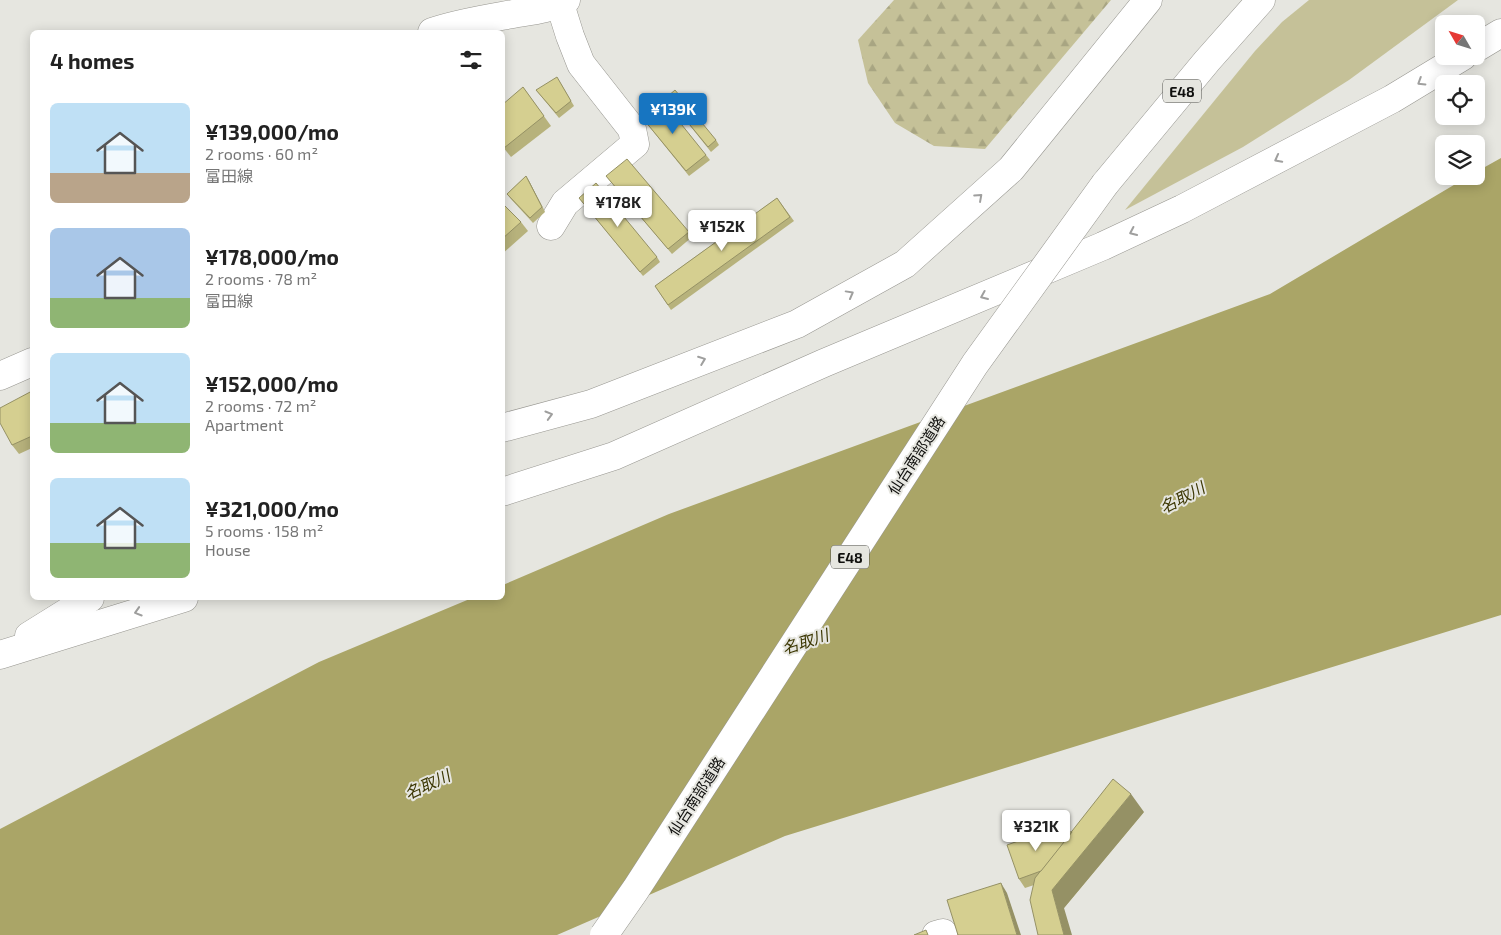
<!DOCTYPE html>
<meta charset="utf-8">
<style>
body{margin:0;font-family:"Exo 2","Noto Sans JP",sans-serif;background:#f2f2f2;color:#222;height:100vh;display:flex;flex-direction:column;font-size:19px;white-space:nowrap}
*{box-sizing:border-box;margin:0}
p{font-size:16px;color:#767676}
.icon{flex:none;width:28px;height:28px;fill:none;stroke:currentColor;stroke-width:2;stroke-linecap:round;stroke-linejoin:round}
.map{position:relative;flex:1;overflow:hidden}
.sheet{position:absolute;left:30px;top:30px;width:475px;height:570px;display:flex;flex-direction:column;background:#fff;border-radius:8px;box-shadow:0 2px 12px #0003}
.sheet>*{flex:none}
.needle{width:32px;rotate:309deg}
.tools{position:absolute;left:1435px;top:15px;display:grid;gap:10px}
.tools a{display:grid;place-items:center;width:50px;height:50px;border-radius:8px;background:#fff;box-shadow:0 2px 12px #0003;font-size:25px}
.price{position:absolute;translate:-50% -42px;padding:0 11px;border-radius:5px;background:#fff;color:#222;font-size:16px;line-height:32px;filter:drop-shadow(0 1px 2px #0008)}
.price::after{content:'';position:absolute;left:50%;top:30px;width:15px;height:11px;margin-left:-8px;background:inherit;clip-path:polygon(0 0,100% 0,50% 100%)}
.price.active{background:#1775c1;color:#fff}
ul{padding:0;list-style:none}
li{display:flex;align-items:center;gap:15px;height:125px;padding:0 20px}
li span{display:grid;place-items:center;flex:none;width:140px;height:100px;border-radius:8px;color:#555}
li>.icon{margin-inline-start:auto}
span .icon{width:60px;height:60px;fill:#fffc;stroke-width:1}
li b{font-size:21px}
h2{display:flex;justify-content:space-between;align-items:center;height:60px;padding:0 20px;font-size:21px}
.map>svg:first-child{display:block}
.green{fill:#c5c198}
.forest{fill:url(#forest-firs)}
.water{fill:#aaa567}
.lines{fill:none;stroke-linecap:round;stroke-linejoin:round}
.minor-casing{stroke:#979690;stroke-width:29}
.highway-casing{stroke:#979690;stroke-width:29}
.minor{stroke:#fff;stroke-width:28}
.highway{stroke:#fff;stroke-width:28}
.highway-bridge-casing{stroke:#979690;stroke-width:29;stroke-linecap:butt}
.highway-bridge{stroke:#fff;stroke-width:28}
.wall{fill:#b7b27c}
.shaded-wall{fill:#959165}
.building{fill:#d5cf90;stroke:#959165}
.oneway{stroke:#9f9f9e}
.labels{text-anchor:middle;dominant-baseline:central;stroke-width:4;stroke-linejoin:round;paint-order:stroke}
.shield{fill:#e6e6e0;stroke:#50504c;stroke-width:1}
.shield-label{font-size:14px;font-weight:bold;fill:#0f0f0d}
.street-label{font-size:15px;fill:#0f0f0d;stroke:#e6e6e0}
.water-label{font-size:16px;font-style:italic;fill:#3c3703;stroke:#e6e6e0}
</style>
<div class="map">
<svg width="1501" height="935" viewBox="0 0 1501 935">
<defs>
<pattern id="forest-firs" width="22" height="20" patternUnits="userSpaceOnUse" patternTransform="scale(1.25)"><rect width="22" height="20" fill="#c5c198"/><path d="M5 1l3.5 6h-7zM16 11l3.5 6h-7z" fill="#a8a582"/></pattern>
</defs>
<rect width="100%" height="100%" fill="#e6e6e0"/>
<polygon class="green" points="1309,0 1458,0 1349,80 1243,147 1125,210 1255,51 1282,22"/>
<polygon class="forest" points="894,0 1111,0 985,149 934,146 895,123 868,83 858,40"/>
<polygon class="water" points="1501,158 1501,615 785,836 557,935 0,935 0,829 319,662 472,598 502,598 503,585 669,514 1270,294 1469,176 1476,176 1476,172"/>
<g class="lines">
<g class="minor-casing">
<g id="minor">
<path d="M432 32C458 23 485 19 513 14 530 11 551 9 566 0"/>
<polyline points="551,226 565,203 635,144 632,129 581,64 570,36 560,4"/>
<polyline points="0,376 32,362"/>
<polyline points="936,935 943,933 943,935"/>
</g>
</g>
<g class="highway-casing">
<g id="highway">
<polyline points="1476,48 1501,33"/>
<polyline points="1105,184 1207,61 1261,0"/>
<polyline points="502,428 591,404 797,324 905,264 1011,169 1148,0"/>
<polyline points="502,492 614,456 824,363 1103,246 1182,209 1392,99 1463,56"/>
<polyline points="29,636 90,598"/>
<polyline points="0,655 184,598"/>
</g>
</g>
<use href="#minor" class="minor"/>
<use href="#highway" class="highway"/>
<g class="highway-bridge-casing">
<polyline id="highway-bridge" points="604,935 636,889 975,364 1105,184"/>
</g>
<use href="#highway-bridge" class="highway-bridge"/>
</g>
<g class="wall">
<polygon points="560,82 574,106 559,118 536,90"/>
<polygon points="523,87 551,126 511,157 502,146"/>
<polygon points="667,97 716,140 719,145 711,152"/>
<polygon points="640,115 706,155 710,160 689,176"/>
<polygon points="526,176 529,181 545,212 533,223 511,199 507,194"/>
<polygon points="606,176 689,232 692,237 672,254"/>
<polygon points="579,198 657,257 660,262 643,276"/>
<polygon points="777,198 794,221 671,310 655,286"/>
<polygon points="502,203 521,222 528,231 502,254"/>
<polygon points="32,391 32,448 19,454 12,445"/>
<polygon points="1144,812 1064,908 1034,885 1025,888 1019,879"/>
</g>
<g class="shaded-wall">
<polygon points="526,176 529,181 545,212 542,207"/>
<polygon points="1131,794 1144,812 1064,908 1072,935 1064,935 1052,890"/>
<polygon points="1001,883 1007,893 1021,935 1017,935"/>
</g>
<g class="building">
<polygon points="557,77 571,101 556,113 536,90"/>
<polygon points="523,87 544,116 504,148 502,146 502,105"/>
<polygon points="675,90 716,140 708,147 667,97"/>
<polygon points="661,99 706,155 686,171 640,115"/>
<polygon points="627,159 689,232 668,249 606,176"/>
<polygon points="526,176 542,207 530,218 507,194"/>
<polygon points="596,183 657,257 640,272 579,198"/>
<polygon points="777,198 790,217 668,305 655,286"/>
<polygon points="502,203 521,222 502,239"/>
<polygon points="32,391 32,436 12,445 0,423 0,408"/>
<polygon points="1113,779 1131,794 1052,890 1064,935 1038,935 1030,900 1035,878"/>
<polygon points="1046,831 1072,832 1041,871 1019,879 1007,845"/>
<polygon points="1001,883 1017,935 958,935 947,900"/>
<polygon points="926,930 928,935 914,935"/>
</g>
<defs><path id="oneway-chevron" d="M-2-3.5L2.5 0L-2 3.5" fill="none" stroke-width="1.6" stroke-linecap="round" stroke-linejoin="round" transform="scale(1.25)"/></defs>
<g class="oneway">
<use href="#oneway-chevron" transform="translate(1421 82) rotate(148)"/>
<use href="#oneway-chevron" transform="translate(1278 159) rotate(152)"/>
<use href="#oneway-chevron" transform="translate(979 197) rotate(-42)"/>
<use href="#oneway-chevron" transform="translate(1133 232) rotate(155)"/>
<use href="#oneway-chevron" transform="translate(850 294) rotate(-29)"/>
<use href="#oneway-chevron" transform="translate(984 296) rotate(157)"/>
<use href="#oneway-chevron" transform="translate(702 360) rotate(-21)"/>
<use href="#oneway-chevron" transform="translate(549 415) rotate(-16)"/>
<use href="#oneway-chevron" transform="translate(138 612) rotate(163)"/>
</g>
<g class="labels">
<g class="shield">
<rect x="1163" y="79.5" width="38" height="23" rx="4"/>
<rect x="831" y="545.5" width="38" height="23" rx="4"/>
</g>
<g class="shield-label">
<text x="1182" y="91">E48</text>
<text x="850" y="557">E48</text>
</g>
<g class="street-label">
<text transform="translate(916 455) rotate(-57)">仙台南部道路</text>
<text transform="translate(696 796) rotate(-57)">仙台南部道路</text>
</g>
<g class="water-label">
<text transform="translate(1182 497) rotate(-28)">名取川</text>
<text transform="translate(805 641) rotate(-18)">名取川</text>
<text transform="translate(427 784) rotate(-25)">名取川</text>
</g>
</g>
</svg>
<div class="tools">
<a><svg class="needle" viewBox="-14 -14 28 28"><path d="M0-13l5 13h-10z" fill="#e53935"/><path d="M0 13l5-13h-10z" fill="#767676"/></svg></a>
<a><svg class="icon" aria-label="locate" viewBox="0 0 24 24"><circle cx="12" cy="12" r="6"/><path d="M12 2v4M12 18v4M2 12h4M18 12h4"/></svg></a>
<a><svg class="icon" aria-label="layers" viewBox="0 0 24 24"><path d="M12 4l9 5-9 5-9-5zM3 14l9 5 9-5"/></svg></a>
</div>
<b class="price active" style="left:673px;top:135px">¥139K</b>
<b class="price" style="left:618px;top:228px">¥178K</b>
<b class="price" style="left:722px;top:252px">¥152K</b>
<b class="price" style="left:1036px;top:852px">¥321K</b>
<section class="sheet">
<h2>4 homes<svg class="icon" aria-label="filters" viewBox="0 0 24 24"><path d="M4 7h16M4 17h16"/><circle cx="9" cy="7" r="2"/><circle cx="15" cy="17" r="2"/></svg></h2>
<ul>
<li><span style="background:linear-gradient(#bfe0f5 70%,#b9a48a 0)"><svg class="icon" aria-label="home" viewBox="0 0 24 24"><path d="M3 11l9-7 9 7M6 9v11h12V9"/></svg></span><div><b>¥139,000/mo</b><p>2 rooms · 60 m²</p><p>富田線</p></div></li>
<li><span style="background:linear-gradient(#a9c7e8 70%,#8fb573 0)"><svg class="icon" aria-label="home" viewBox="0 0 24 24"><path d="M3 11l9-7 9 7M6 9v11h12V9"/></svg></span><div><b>¥178,000/mo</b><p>2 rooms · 78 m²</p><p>富田線</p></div></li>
<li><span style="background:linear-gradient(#bfe0f5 70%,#8fb573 0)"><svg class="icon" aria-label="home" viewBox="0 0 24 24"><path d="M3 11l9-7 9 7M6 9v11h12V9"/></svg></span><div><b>¥152,000/mo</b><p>2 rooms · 72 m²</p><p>Apartment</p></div></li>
<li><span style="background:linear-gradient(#bfe0f5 65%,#8fb573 0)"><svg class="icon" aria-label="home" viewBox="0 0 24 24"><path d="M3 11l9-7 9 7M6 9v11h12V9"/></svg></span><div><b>¥321,000/mo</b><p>5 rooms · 158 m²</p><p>House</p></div></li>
</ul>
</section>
</div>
